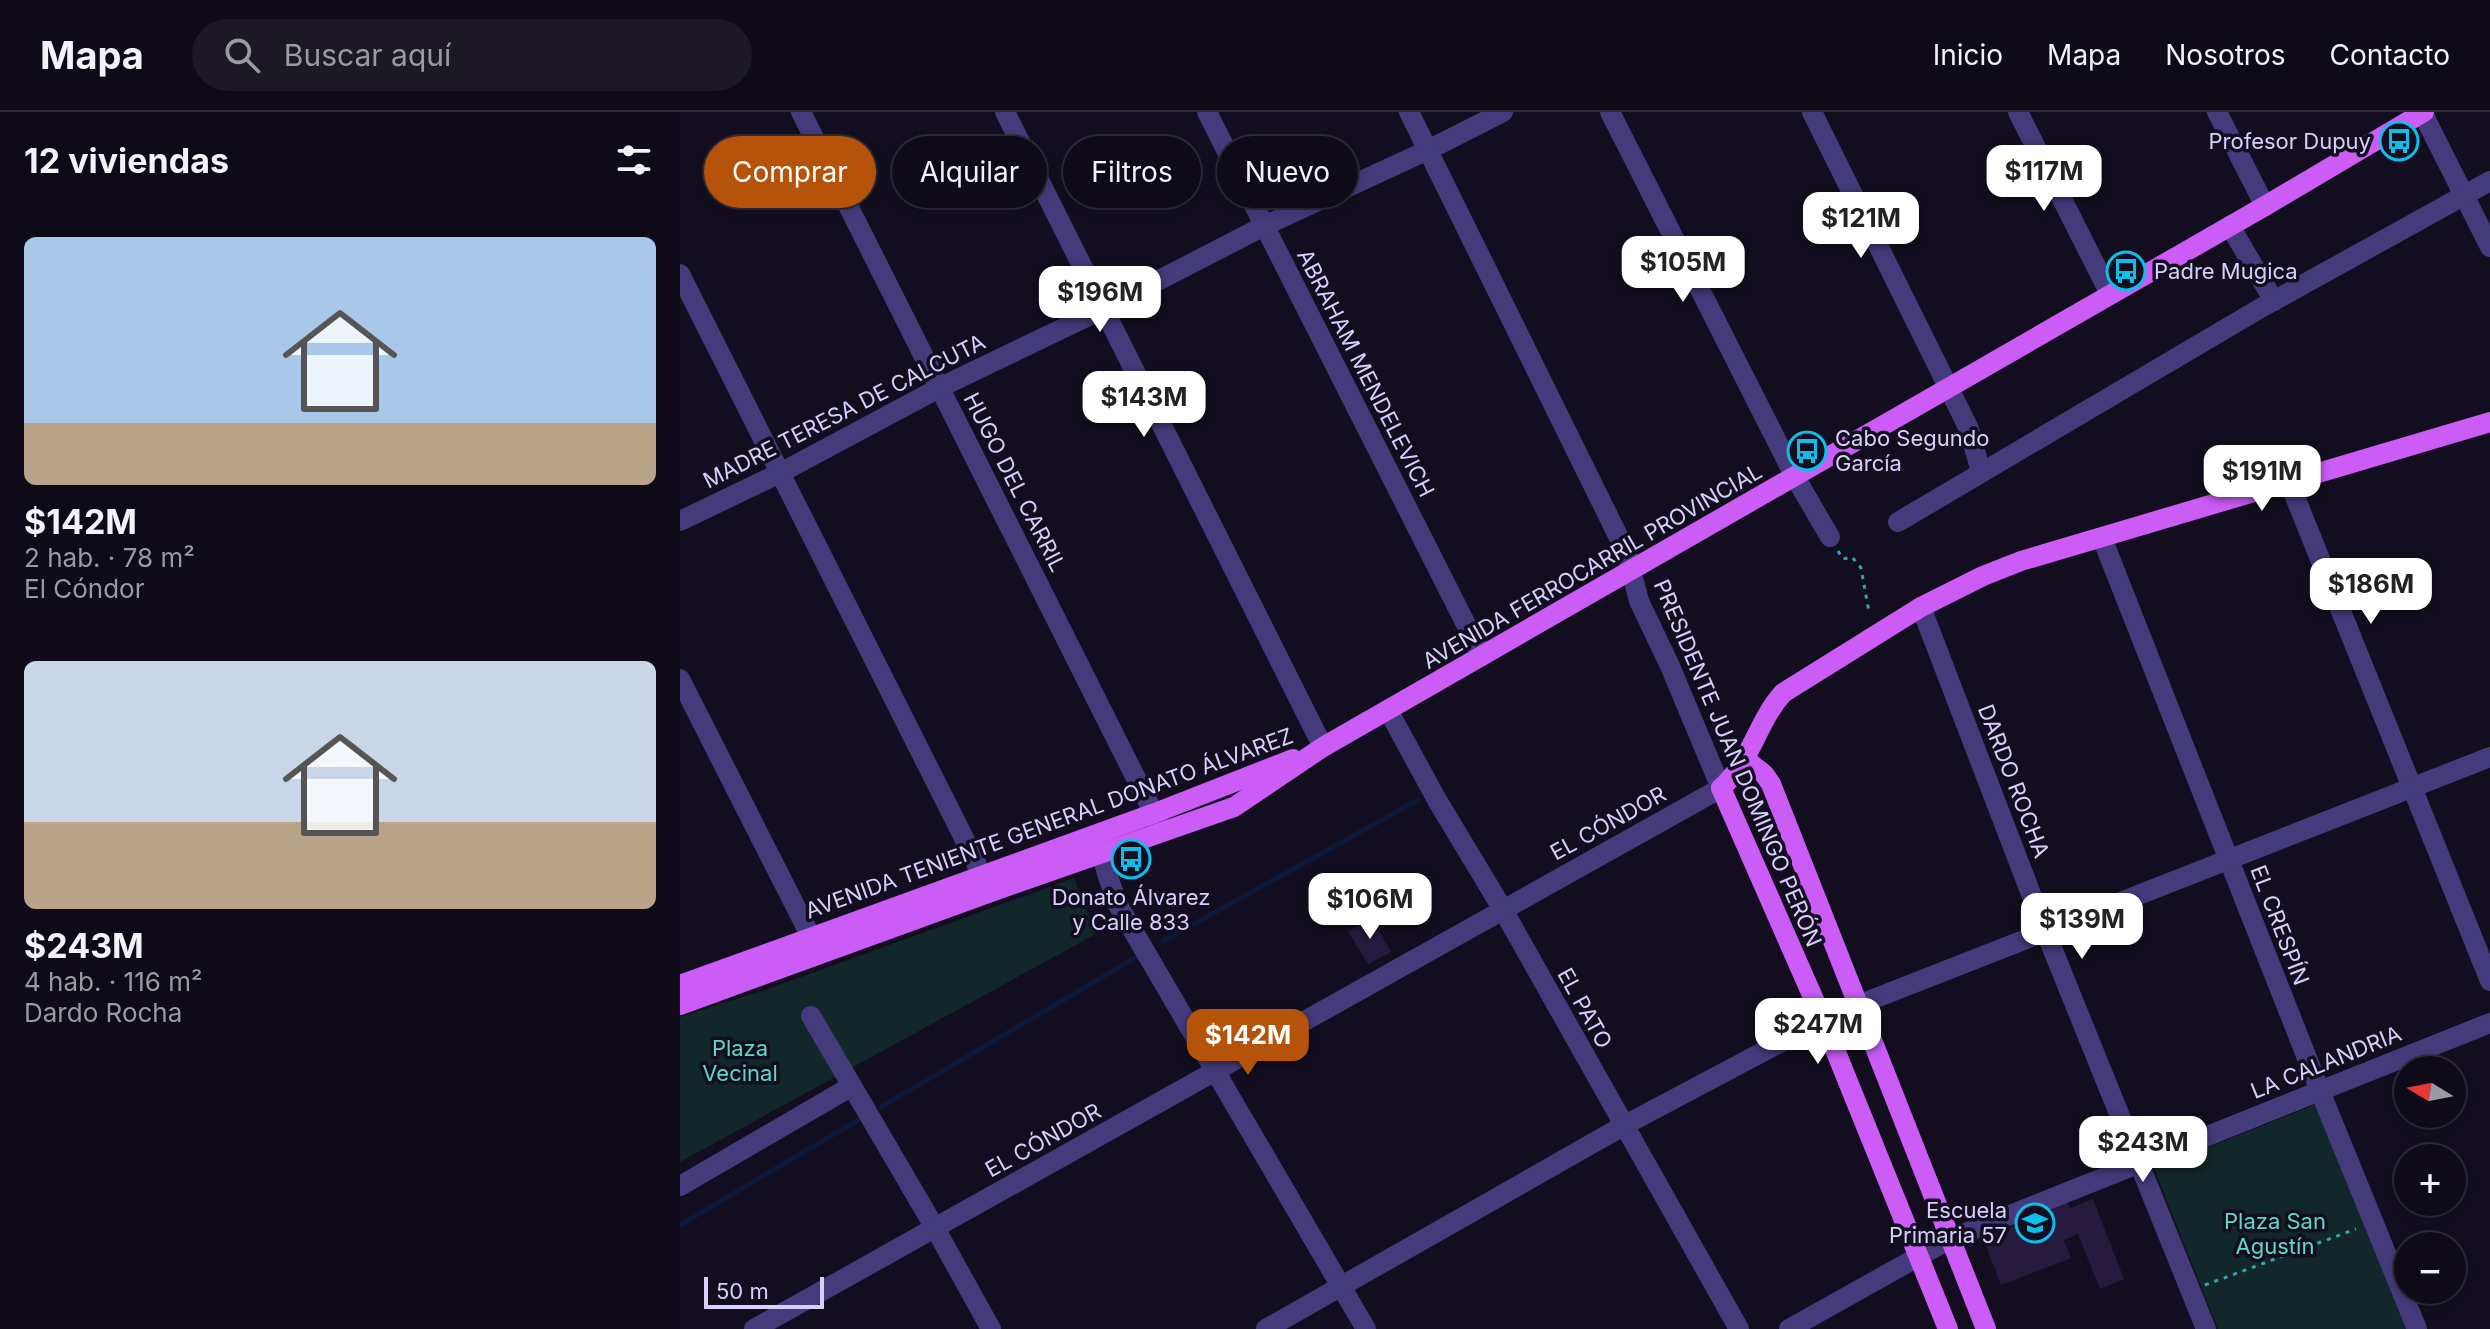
<!DOCTYPE html>
<html lang="es">
<meta charset="utf-8">
<style>
body{margin:0;font-family:Inter,sans-serif;background:#1c1824;color:#f1f3f6;height:100vh;display:flex;flex-direction:column;font-size:30px;white-space:nowrap}
*{box-sizing:border-box;margin:0}
p{font-size:26px;color:#9b9aa1}
.icon{flex:none;width:44px;height:44px;fill:none;stroke:currentColor;stroke-width:2;stroke-linecap:round;stroke-linejoin:round}
.map{position:relative;flex:1;overflow:hidden}
.sheet{display:flex;flex-direction:column;background:#0e0a17;width:680px}
.sheet>*{flex:none}
.guide{position:absolute;left:24px;top:24px;width:760px;height:72px;display:flex;gap:16px}
.needle{width:52px;rotate:280deg}
.fabs{position:absolute;left:1714px;top:944px;display:grid;gap:16px}
.fabs a{display:grid;place-items:center;width:72px;height:72px;border-radius:50%;background:#0e0a17;box-shadow:0 4px 12px #0003,0 0 0 2px #2e2b36;font-size:40px}
.scale{position:absolute;left:24px;bottom:20px;width:120px;box-sizing:border-box;padding-left:8px;border:4px solid #d8cffc;border-top:0;font-size:22px;line-height:28px;white-space:nowrap;color:#d8cffc;-webkit-text-stroke:6px #130e1f;paint-order:stroke}
.price{position:absolute;translate:-50% -68px;padding:0 18px;border-radius:16px;background:#fff;color:#222;font-size:26px;line-height:52px;filter:drop-shadow(0 2px 4px #0008)}
.price::after{content:'';position:absolute;left:50%;top:48px;width:24px;height:18px;margin-left:-12px;background:inherit;clip-path:polygon(0 0,100% 0,50% 100%)}
.price.selected{background:#b45309;color:#fff}
ul{padding:0;list-style:none}
li{display:grid;align-content:center;gap:16px;height:424px;padding:0 24px}
li span{display:grid;place-items:center;height:248px;border-radius:12px;color:#555}
li>.icon{margin-inline-start:auto}
span .icon{width:144px;height:144px;fill:#fffc;stroke-width:1}
li b{font-size:34px}
h2{display:flex;justify-content:space-between;align-items:center;height:96px;padding:0 24px;font-size:34px}
.chip{padding:0 28px;border-radius:36px;background:#0e0a17;box-shadow:0 4px 12px #0003,0 0 0 2px #2e2b36;font-size:28px;line-height:72px}
.chip.selected{background:#b45309;color:#fff}
header{display:flex;align-items:center;gap:48px;box-sizing:border-box;height:112px;padding:0 40px;background:#0e0a17;border-bottom:2px solid #2e2b36}
header strong{font-size:38px}
nav{display:flex;gap:44px;margin-inline-start:auto;font-size:28px}
.search{width:560px;height:72px;background:#1c1824;display:flex;align-items:center;gap:20px;box-sizing:border-box;padding:0 28px;border-radius:44px;color:#9b9aa1;font-size:30px}
main{display:flex;flex:1;min-height:0}
.map>svg:first-child{display:block}
.green{fill:#112729}
.lines{fill:none;stroke-linecap:round;stroke-linejoin:round}
.stream{stroke:#0c183a;stroke-width:5}
.building{fill:#261b3f}
.path{stroke:#35a6ab;stroke-width:3;stroke-dasharray:4 6;stroke-linecap:butt}
.minor{stroke:#443b7c;stroke-width:20}
.major{stroke:#cb5cf6;stroke-width:20}
.labels{text-anchor:middle;dominant-baseline:central;stroke-width:7;stroke-linejoin:round;paint-order:stroke}
.poi-label{font-size:22px;fill:#d8cffc;stroke:#130e1f;text-anchor:end}
.street-label{font-size:22px;fill:#d8cffc;stroke:#130e1f}
.park-label{font-size:22px;fill:#60d8c5;stroke:#130e1f}
</style>
<header>
<strong>Mapa</strong>
<div class="search"><svg class="icon" aria-label="search" viewBox="0 0 24 24"><circle cx="10" cy="10" r="6"/><path d="M15 15l6 6"/></svg>Buscar aquí</div>
<nav><a>Inicio</a><a>Mapa</a><a>Nosotros</a><a>Contacto</a></nav>
</header>
<main>
<section class="sheet">
<h2>12 viviendas<svg class="icon" aria-label="filters" viewBox="0 0 24 24"><path d="M4 7h16M4 17h16"/><circle cx="9" cy="7" r="2"/><circle cx="15" cy="17" r="2"/></svg></h2>
<ul>
<li><span style="background:linear-gradient(#a9c7e8 75%,#b9a48a 0)"><svg class="icon" aria-label="home" viewBox="0 0 24 24"><path d="M3 11l9-7 9 7M6 9v11h12V9"/></svg></span><div><b>$142M</b><p>2 hab. · 78 m²</p><p>El Cóndor</p></div></li>
<li><span style="background:linear-gradient(#c9d6e8 65%,#b9a48a 0)"><svg class="icon" aria-label="home" viewBox="0 0 24 24"><path d="M3 11l9-7 9 7M6 9v11h12V9"/></svg></span><div><b>$243M</b><p>4 hab. · 116 m²</p><p>Dardo Rocha</p></div></li>
</ul>
</section>
<div class="map">
<svg width="1810" height="1217" viewBox="0 0 1810 1217">
<rect width="100%" height="100%" fill="#130e1f"/>
<g class="green">
<polygon points="394,766 416,822 0,1050 0,905 85,878"/>
<polygon points="1637,992 1727,1217 1538,1217 1474,1057"/>
</g>
<g class="lines">
<g class="stream">
<polyline points="483,829 738,688"/>
<polyline points="201,995 460,843"/>
<polyline points="0,1113 178,1008"/>
</g>
</g>
<g class="building">
<polygon points="692,807 711,840 688,852 668,819"/>
<polygon points="1413,1087 1444,1167 1420,1177 1398,1122 1384,1128 1391,1146 1321,1173 1303,1126 1340,1112 1344,1123 1371,1113 1365,1098 1387,1090 1390,1096"/>
</g>
<g class="lines">
<g class="path">
<polyline points="1158,439 1163,447 1172,445 1181,456 1189,500"/>
<polyline points="1525,1173 1676,1117"/>
</g>
<g class="minor">
<polyline points="121,0 481,716"/>
<polyline points="325,0 643,635"/>
<polyline points="527,0 802,544"/>
<polyline points="930,0 1115,365 1150,425"/>
<polyline points="1132,0 1289,317 1301,360"/>
<polyline points="1338,0 1430,182"/>
<polyline points="1537,0 1585,94"/>
<polyline points="1742,0 1810,135"/>
<polyline points="1550,114 1594,189"/>
<polyline points="0,162 294,746 307,778"/>
<polyline points="1609,370 1810,869"/>
<polyline points="0,409 100,361 261,275 423,197 584,114 748,38 823,0"/>
<polyline points="1218,410 1579,197 1810,69"/>
<polyline points="1422,426 1640,979 1737,1217"/>
<polyline points="1241,495 1366,821 1526,1217"/>
<polyline points="0,567 131,825"/>
<polyline points="708,598 757,688 822,796 1059,1217"/>
<polyline points="422,742 427,762 438,793 686,1217"/>
<polyline points="1178,893 1810,645"/>
<polyline points="131,904 255,1116 311,1217"/>
<polyline points="0,1074 172,974"/>
<polyline points="74,1217 1041,676 990,554 959,489 947,442 729,0"/>
<polyline points="586,1217 943,1014 1143,908"/>
<polyline points="1109,1217 1270,1127 1810,911"/>
</g>
<g class="major">
<polyline points="1065,647 1084,662 1091,672 1306,1217"/>
<polyline points="0,873 475,701 613,647"/>
<polyline points="0,893 308,781 554,695 643,635 1585,94 1744,0"/>
<path d="M1268 1217 1143 908 1041 676C1071 650 1077 610 1103 581L1241 495 1303 464 1341 449 1810 310"/>
</g>
</g>
<defs>
<g id="bus-ring" transform="scale(2)"><circle r="9.5" fill="#130e1f" stroke="#0dbeea" stroke-width="1.5"/><path d="M-5-6H5V4H4V6H2V4H-2V6H-4V4H-5ZM-3.5-4V0h7V-4ZM-3.5 1.2v1.5H-2V1.2ZM2 1.2v1.5H3.5V1.2Z" fill="#0dbeea"/></g>
<g id="school-ring" transform="scale(2)"><circle r="9.5" fill="#130e1f" stroke="#0dbeea" stroke-width="1.5"/><path d="M0-5L7-2L0 1L-7-2ZM-4 1L0 2.5L4 1V4Q0 6-4 4Z" fill="#0dbeea"/></g>
</defs>
<g fill-rule="evenodd">
<use href="#bus-ring" x="1719" y="29"/>
<use href="#bus-ring" x="1446" y="159"/>
<use href="#bus-ring" x="1127" y="339"/>
<use href="#bus-ring" x="451" y="747"/>
<use href="#school-ring" x="1355" y="1111"/>
</g>
<g class="labels">
<g class="poi-label">
<text x="1691" y="29">Profesor Dupuy</text>
<text x="1474" y="159" text-anchor="start">Padre Mugica</text>
<text x="1155" y="326" text-anchor="start">Cabo Segundo<tspan x="1155" dy="25">García</tspan></text>
<text x="451" y="785" text-anchor="middle">Donato Álvarez<tspan x="451" dy="25">y Calle 833</tspan></text>
<text x="1327" y="1098">Escuela<tspan x="1327" dy="25">Primaria 57</tspan></text>
</g>
<g class="street-label">
<text transform="translate(686 261) rotate(63)">ABRAHAM MENDELEVICH</text>
<text transform="translate(164 299) rotate(-27)">MADRE TERESA DE CALCUTA</text>
<text transform="translate(335 370) rotate(63)">HUGO DEL CARRIL</text>
<text transform="translate(912 454) rotate(-30)">AVENIDA FERROCARRIL PROVINCIAL</text>
<text transform="translate(1058 651) rotate(67)">PRESIDENTE JUAN DOMINGO PERÓN</text>
<text transform="translate(1334 669) rotate(69)">DARDO ROCHA</text>
<text transform="translate(369 711) rotate(-20)">AVENIDA TENIENTE GENERAL DONATO ÁLVAREZ</text>
<text transform="translate(928 711) rotate(-29)">EL CÓNDOR</text>
<text transform="translate(1600 813) rotate(69)">EL CRESPÍN</text>
<text transform="translate(905 896) rotate(61)">EL PATO</text>
<text transform="translate(1646 950) rotate(-22)">LA CALANDRIA</text>
<text transform="translate(363 1028) rotate(-29)">EL CÓNDOR</text>
</g>
<g class="park-label">
<text x="60" y="936">Plaza<tspan x="60" dy="25">Vecinal</tspan></text>
<text x="1595" y="1109">Plaza San<tspan x="1595" dy="25">Agustín</tspan></text>
</g>
</g>
</svg>
<div class="fabs">
<a><svg class="needle" viewBox="-14 -14 28 28"><path d="M0-13l5 13h-10z" fill="#e53935"/><path d="M0 13l5-13h-10z" fill="#9b9aa1"/></svg></a>
<a>+</a>
<a>−</a>
</div>
<div class="scale">50 m</div>
<b class="price" style="left:1364px;top:101px">$117M</b>
<b class="price" style="left:1181px;top:148px">$121M</b>
<b class="price" style="left:1003px;top:192px">$105M</b>
<b class="price" style="left:420px;top:222px">$196M</b>
<b class="price" style="left:464px;top:327px">$143M</b>
<b class="price" style="left:1582px;top:401px">$191M</b>
<b class="price" style="left:1691px;top:514px">$186M</b>
<b class="price" style="left:690px;top:829px">$106M</b>
<b class="price" style="left:1402px;top:849px">$139M</b>
<b class="price" style="left:1138px;top:954px">$247M</b>
<b class="price selected" style="left:568px;top:965px">$142M</b>
<b class="price" style="left:1463px;top:1072px">$243M</b>
<div class="guide">
<a class="chip selected">Comprar</a>
<a class="chip">Alquilar</a>
<a class="chip">Filtros</a>
<a class="chip">Nuevo</a>
</div>
</div>
</main>
